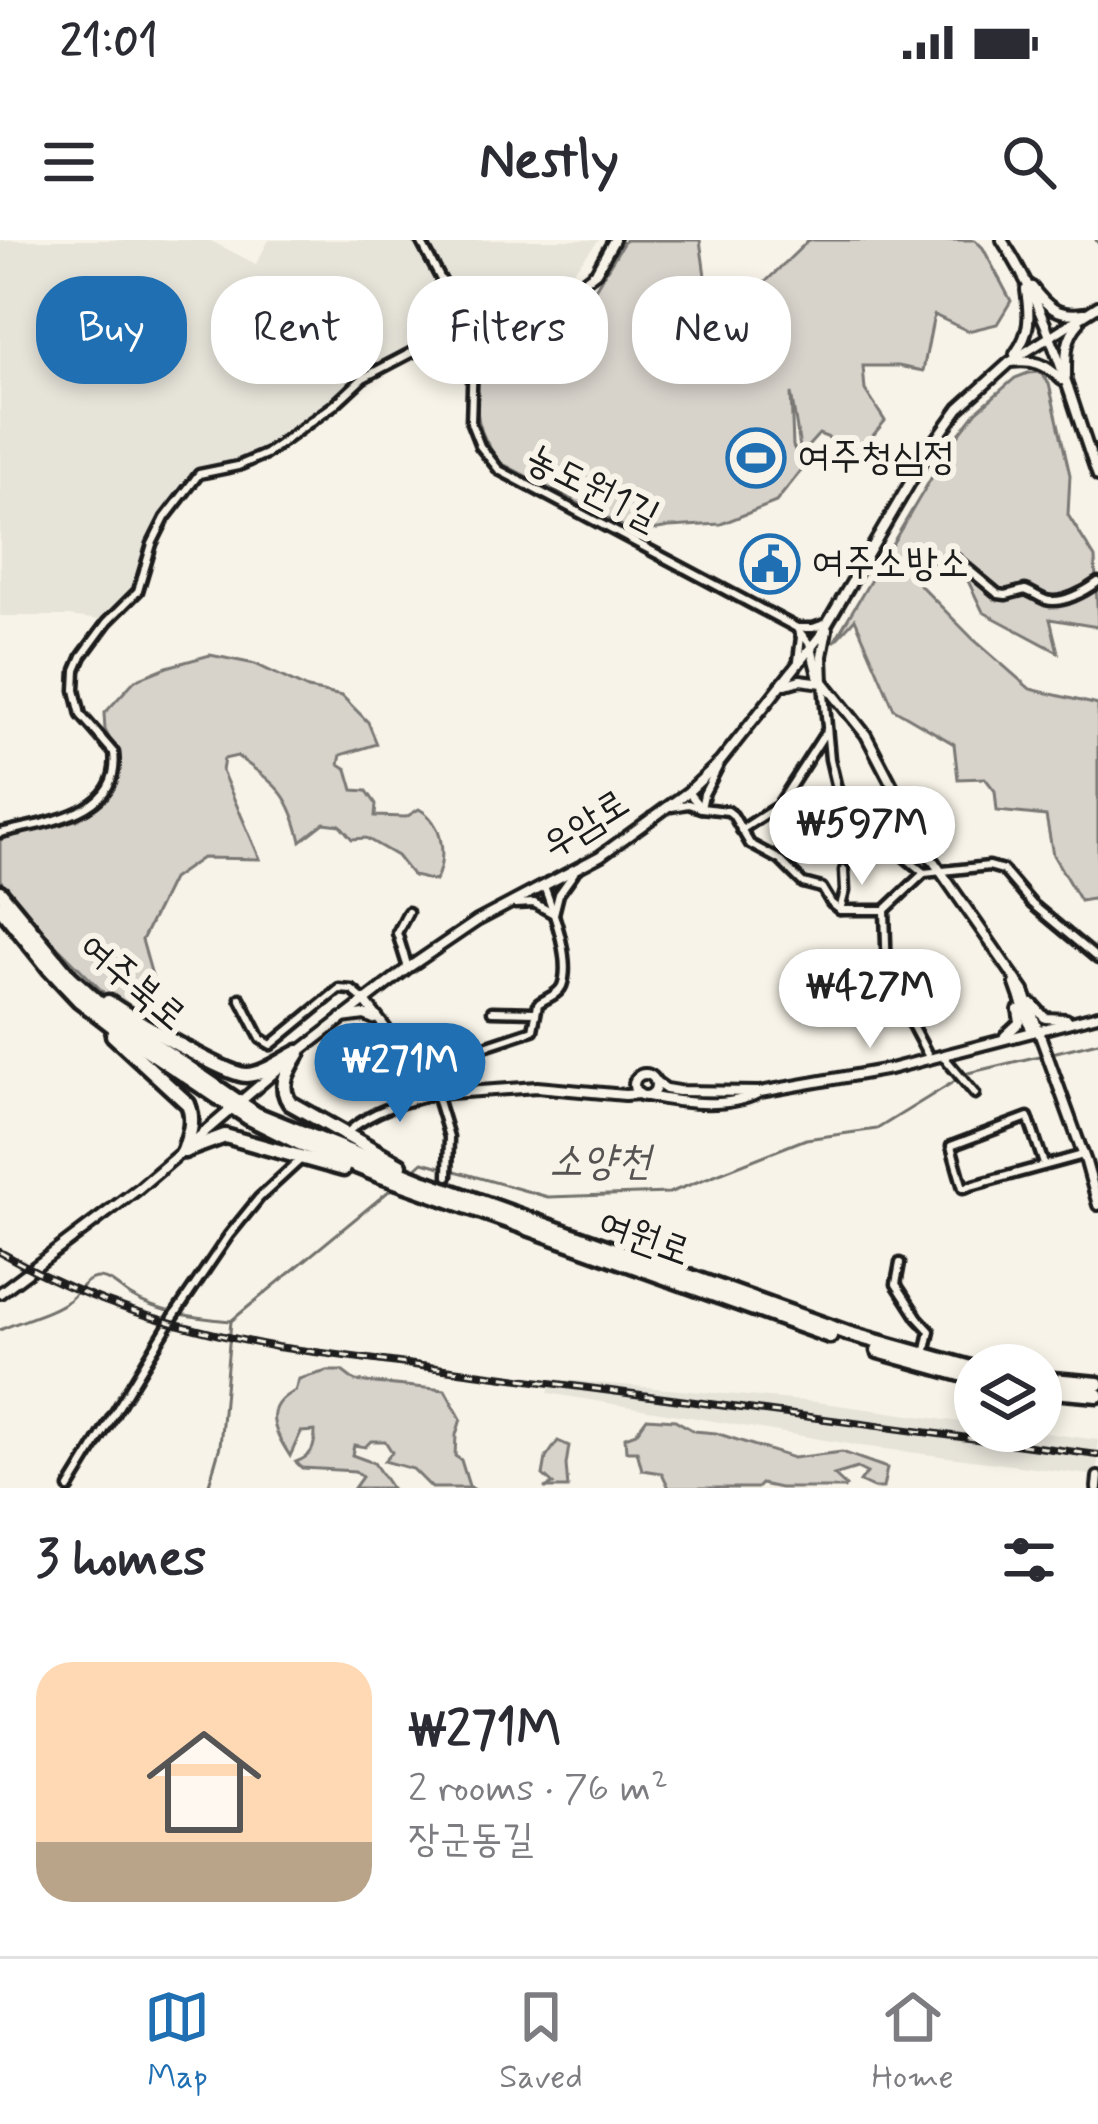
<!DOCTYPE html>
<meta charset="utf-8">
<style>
body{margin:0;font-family:Mynerve,"Poor Story",sans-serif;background:#f7f7f7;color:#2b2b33;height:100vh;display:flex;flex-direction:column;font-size:45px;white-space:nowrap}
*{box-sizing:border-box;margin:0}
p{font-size:39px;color:#7c7c81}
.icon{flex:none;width:66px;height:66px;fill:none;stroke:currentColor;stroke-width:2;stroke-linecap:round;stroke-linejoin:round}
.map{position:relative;height:1248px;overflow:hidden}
.sheet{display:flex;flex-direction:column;background:#fff;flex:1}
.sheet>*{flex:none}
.hud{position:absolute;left:36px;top:36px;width:1026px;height:108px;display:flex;gap:24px}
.tools{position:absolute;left:954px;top:1104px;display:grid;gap:24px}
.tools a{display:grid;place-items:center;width:108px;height:108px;border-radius:50%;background:#fff;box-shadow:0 6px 18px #0003;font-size:60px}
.price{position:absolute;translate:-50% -102px;padding:0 27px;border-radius:42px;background:#fff;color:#222;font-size:39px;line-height:78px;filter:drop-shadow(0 3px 6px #0008)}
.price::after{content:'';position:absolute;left:50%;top:72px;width:36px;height:27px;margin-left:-18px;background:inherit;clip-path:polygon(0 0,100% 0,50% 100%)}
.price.selected{background:#1f6fb2;color:#fff}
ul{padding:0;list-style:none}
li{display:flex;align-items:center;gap:36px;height:300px;padding:0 36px}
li+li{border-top:3px solid #e1e1e2}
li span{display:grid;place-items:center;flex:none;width:336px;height:240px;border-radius:36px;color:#555}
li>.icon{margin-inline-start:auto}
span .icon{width:144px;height:144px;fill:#fffc;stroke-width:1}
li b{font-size:51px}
h2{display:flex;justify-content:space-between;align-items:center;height:144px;padding:0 36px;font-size:51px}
.pill{padding:0 42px;border-radius:48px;background:#fff;box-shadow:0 6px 18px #0003;font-size:42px;line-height:108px}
.pill.selected{background:#1f6fb2;color:#fff}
.status{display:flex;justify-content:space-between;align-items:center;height:84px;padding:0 60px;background:#fff;direction:ltr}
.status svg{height:33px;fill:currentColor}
header{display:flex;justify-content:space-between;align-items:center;height:156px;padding:0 36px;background:#fff;font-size:54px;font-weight:800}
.dock{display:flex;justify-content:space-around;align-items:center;height:168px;border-top:3px solid #e1e1e2;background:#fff;font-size:33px;color:#7c7c81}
.dock a{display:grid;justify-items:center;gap:6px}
.dock .selected{color:#1f6fb2}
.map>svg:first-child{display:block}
.built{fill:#e6e3d9}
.green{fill:#d7d3cb;stroke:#7a7874;stroke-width:3}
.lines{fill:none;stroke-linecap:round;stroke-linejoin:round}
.stream{stroke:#72716c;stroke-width:3}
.street-casing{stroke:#1c1c1c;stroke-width:15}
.secondary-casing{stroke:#1c1c1c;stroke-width:16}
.highway-casing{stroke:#1c1c1c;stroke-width:21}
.street{stroke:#f7f3e8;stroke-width:6}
.secondary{stroke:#f7f3e8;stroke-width:8}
.highway{stroke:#f7f3e8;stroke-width:12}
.rail-casing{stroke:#1c1c1c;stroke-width:8}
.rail{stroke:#f7f3e8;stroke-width:3;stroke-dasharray:9;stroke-linecap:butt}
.labels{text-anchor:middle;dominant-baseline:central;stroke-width:12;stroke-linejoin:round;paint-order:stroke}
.poi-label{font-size:39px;fill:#1c1c1c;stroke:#f7f3e8;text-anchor:start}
.street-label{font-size:39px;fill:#1c1c1c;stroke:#f7f3e8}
.water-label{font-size:42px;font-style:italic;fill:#565452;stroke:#f7f3e8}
</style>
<div class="status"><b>21:01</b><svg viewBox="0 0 49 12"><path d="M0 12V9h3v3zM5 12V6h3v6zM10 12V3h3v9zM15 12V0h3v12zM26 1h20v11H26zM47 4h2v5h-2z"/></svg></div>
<header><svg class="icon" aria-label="menu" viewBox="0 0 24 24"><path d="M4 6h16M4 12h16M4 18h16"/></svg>Nestly<svg class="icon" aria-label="search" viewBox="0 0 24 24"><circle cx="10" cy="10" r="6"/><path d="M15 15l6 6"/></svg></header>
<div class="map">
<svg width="1098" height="1248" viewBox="0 0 1098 1248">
<rect width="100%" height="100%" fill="#f7f3e8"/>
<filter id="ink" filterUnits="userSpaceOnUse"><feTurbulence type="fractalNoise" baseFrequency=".00833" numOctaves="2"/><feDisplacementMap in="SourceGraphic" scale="24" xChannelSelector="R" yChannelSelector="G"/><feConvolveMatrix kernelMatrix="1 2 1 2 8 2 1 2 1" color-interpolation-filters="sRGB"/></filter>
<g filter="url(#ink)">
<g class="built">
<polygon points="0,0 209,0 256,24 269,0 599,0 575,29 485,98 477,96 466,74 358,138 332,164 264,211 185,243 158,281 147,303 136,346 130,356 100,380 69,376 0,376"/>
<polygon points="553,1139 816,1162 975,1184 975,1191 1030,1191 1098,1200 1098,1236 861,1206 548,1153"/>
</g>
<g class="green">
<path d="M625 0H700L707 50 759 57 757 50 809 0H975L983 8 1011 61 997 84 968 91 934 75 923 131 898 126H863L865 150 885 181 856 216 837 201 819 194 801 214 791 153 793 206 804 227 776 262 721 284 669 287 636 293 501 223C472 189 476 165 477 123L514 117 593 52Z"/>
<polygon points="1040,132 1049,144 1070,235 1068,275 1095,318 1098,387 1050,379 1058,412 983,372 957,318 935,319 918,343 973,399 1030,449 1098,465 1098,658 1080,661 1053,615 1046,576 997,571 995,551 985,538 958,539 954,504 894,469 855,379 834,402 952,203 977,171 1015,138 1028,133"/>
<path d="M210 415 255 424 308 449 342 456 368 482 377 504 341 515 339 524 347 529 353 550 367 551 376 564 375 576 406 577 419 569C444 583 447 618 435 641L413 636 397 616 366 598 352 599 340 585 324 583 301 601C289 551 276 545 237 516L224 519 222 531 260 619 202 618 172 639 142 700 155 746 151 780 105 754 42 691 0 640V600L35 588 77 580 99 566 117 538 118 515 105 490 104 474 135 440 167 427Z"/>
<path d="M327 1131H342L355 1141 445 1150 461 1179 456 1195 455 1216 461 1220 469 1246 472 1248H432L413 1229 384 1221 392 1212 385 1201H371L365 1207 354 1205 352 1215 374 1223 391 1248H354L362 1237 355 1231 302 1228 296 1222C312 1216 315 1208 315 1191L301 1192 290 1216C275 1192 260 1167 295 1151L299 1139Z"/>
<polygon points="647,1178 675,1180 694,1191 716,1193 793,1218 842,1212 887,1228 883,1248 873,1248 860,1242 867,1233 857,1228 834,1235 846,1246 844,1248 780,1248 761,1244 757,1248 669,1248 662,1233 642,1230 637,1211 626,1211 625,1197 636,1193"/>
<polygon points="558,1201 569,1206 566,1225 568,1248 544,1248 553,1244 543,1235 546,1218"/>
</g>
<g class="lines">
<g class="stream">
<polyline points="1096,0 1098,3"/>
<polyline points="1052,813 1098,802"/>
<polyline points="412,932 423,922 548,957 669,953 806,899 877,889 968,833 1043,815"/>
<path d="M0 1090C21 1080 50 1074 69 1060 78 1052 85 1038 98 1038 112 1038 120 1050 131 1056 159 1073 198 1078 231 1081"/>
<polyline points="208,1248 220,1206 231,1081 395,946"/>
</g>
<g class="street-casing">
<g id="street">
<polyline points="420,0 470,94 473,116 471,183 480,206 499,230 797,388 811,406"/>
<path d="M950 314 998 354 1006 355 1025 350C1032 352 1038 357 1046 360 1062 365 1086 351 1098 342"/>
<polyline points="798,421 801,397 797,388 813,388 827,383"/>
<polyline points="823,443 830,519 843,574 895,609 924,633 989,626 1003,630 1032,664 1098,719"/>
<polyline points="688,552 701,568 728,571 733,575 750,604 780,620 803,643 822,648 831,663 840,670 885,670 887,738 930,819"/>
<polyline points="778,566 802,563 813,592"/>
<polyline points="672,567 688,564 701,568 704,554 719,525"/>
<polyline points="741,590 778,566 827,490"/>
<path d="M0 593C43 582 122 576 114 513L81 475 75 450 76 430 82 416 107 382 138 351 152 304 165 278 199 234 238 226 266 214 334 165 363 138 466 84"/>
<polyline points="515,664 534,663 554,674 559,654 574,633"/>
<polyline points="840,670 845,651 844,630"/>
<polyline points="885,670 924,633"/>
<polyline points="408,728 397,693 408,672"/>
<polyline points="240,758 261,799 271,805 339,749 352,750 364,760"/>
<polyline points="492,771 535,772"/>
<polyline points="944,817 975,854"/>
<path d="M408 819 431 809 461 814 533 790 538 764C546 758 558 755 562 746 572 720 553 671 544 646"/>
<path d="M350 890C375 869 405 862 436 854L449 897 448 936"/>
<polyline points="1044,924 1028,877 951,906 963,948 1083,915"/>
<polyline points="900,1023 896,1044 918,1078 930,1091 926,1110"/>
<polyline points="69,1248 172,1079 229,995 259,958 299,921"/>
</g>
</g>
<g class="secondary-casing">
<g id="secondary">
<path d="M1002 0C1049 71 1069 156 1098 236"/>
<path d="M1032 47C1047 67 1058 77 1084 73"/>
<path d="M1015 114C1031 92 1030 76 1026 50"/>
<polyline points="473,116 496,108 596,32 614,0"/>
<path d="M1011 122C1033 119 1046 124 1062 140"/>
<path d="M1066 136C1066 116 1065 98 1079 83"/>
<polyline points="811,408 818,435 866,495 927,612 1024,751 1086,922 1098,965"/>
<polyline points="786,444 800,440 823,443 822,416 827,390"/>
<polyline points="1015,744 1032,792"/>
<polyline points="364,760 436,854 537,847 625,855 639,854"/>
<polyline points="1033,764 1045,778 1066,779"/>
<polyline points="342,778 365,775 374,779"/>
<polyline points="1005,796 1020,782 1018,770"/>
<polyline points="299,812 408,728 477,681 600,616 688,552 720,522 820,396 931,207 959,168 1010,122 1098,66"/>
<circle cx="645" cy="845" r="11"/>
<polyline points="656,842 666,849 678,851 760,852 890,829 1098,775"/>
<path d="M648 856C681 863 728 869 758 853"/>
<polyline points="0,1053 138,949 283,825"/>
<polyline points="1097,1248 1098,1237"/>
</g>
</g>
<g class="highway-casing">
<g id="highway">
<polyline points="0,652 70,737 113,776 256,874 425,942 847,1093 975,1129"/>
<polyline points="0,667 49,728 79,760 122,793 249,878 299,903 376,934 830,1096"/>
<path d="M108 762C128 776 226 835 246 835 263 835 284 819 299 812"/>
<path d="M113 795 188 864C195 881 189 895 184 911"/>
<path d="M299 812C289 830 277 844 290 863L400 925"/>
<polyline points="184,911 225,896 343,929"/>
<polyline points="878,1111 975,1138"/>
<polyline points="1041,1139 1098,1144"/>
<polyline points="1041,1150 1098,1155"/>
</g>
</g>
<use href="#street" class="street"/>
<use href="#secondary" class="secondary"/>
<use href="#highway" class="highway"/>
<g class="rail-casing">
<path id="rail" d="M0 1012C89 1063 177 1088 277 1107L1098 1215"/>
</g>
<use href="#rail" class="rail"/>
</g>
</g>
<defs>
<g id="stadium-ring" transform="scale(3)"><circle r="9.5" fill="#f7f3e8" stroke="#1f6fb2" stroke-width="1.5"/><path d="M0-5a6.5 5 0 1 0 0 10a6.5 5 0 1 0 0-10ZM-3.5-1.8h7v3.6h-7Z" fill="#1f6fb2"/></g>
<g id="civic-ring" transform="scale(3)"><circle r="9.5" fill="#f7f3e8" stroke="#1f6fb2" stroke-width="1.5"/><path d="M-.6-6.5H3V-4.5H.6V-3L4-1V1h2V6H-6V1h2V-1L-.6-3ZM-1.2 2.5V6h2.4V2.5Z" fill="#1f6fb2"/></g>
</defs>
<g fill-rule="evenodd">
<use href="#stadium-ring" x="756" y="218"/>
<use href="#civic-ring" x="770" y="324"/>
</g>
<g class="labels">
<g class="poi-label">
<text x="798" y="218">여주청심정</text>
<text x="812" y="324">여주소방소</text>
</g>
<g class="street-label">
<text transform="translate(592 248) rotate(27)">농도원1길</text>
<text transform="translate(586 585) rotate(-32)">우암로</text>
<text transform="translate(132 743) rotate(40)">여주북로</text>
<text transform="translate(644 999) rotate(20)">여원로</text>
</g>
<g class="water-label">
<text x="600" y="922">소양천</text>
</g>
</g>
</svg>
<div class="tools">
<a><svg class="icon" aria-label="layers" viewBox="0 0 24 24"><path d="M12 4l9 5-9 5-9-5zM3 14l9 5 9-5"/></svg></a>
</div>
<b class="price" style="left:862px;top:648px">₩597M</b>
<b class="price" style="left:870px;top:811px">₩427M</b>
<b class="price selected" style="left:400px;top:885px">₩271M</b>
<div class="hud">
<a class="pill selected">Buy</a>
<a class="pill">Rent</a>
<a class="pill">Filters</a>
<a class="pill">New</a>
</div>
</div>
<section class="sheet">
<h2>3 homes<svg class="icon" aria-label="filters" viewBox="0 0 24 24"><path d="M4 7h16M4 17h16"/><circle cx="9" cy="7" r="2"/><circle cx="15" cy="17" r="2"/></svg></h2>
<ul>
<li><span style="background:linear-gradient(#ffd9b3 75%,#b9a48a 0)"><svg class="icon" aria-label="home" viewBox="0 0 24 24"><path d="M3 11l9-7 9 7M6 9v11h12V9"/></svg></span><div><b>₩271M</b><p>2 rooms · 76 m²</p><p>장군동길</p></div></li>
</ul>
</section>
<nav class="dock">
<a class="selected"><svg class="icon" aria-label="map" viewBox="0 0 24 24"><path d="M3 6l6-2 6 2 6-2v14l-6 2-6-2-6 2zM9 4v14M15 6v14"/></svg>Map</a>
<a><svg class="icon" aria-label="saved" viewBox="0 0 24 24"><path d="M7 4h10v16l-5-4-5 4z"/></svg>Saved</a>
<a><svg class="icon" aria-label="home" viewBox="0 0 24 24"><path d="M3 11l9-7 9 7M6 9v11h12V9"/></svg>Home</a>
</nav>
